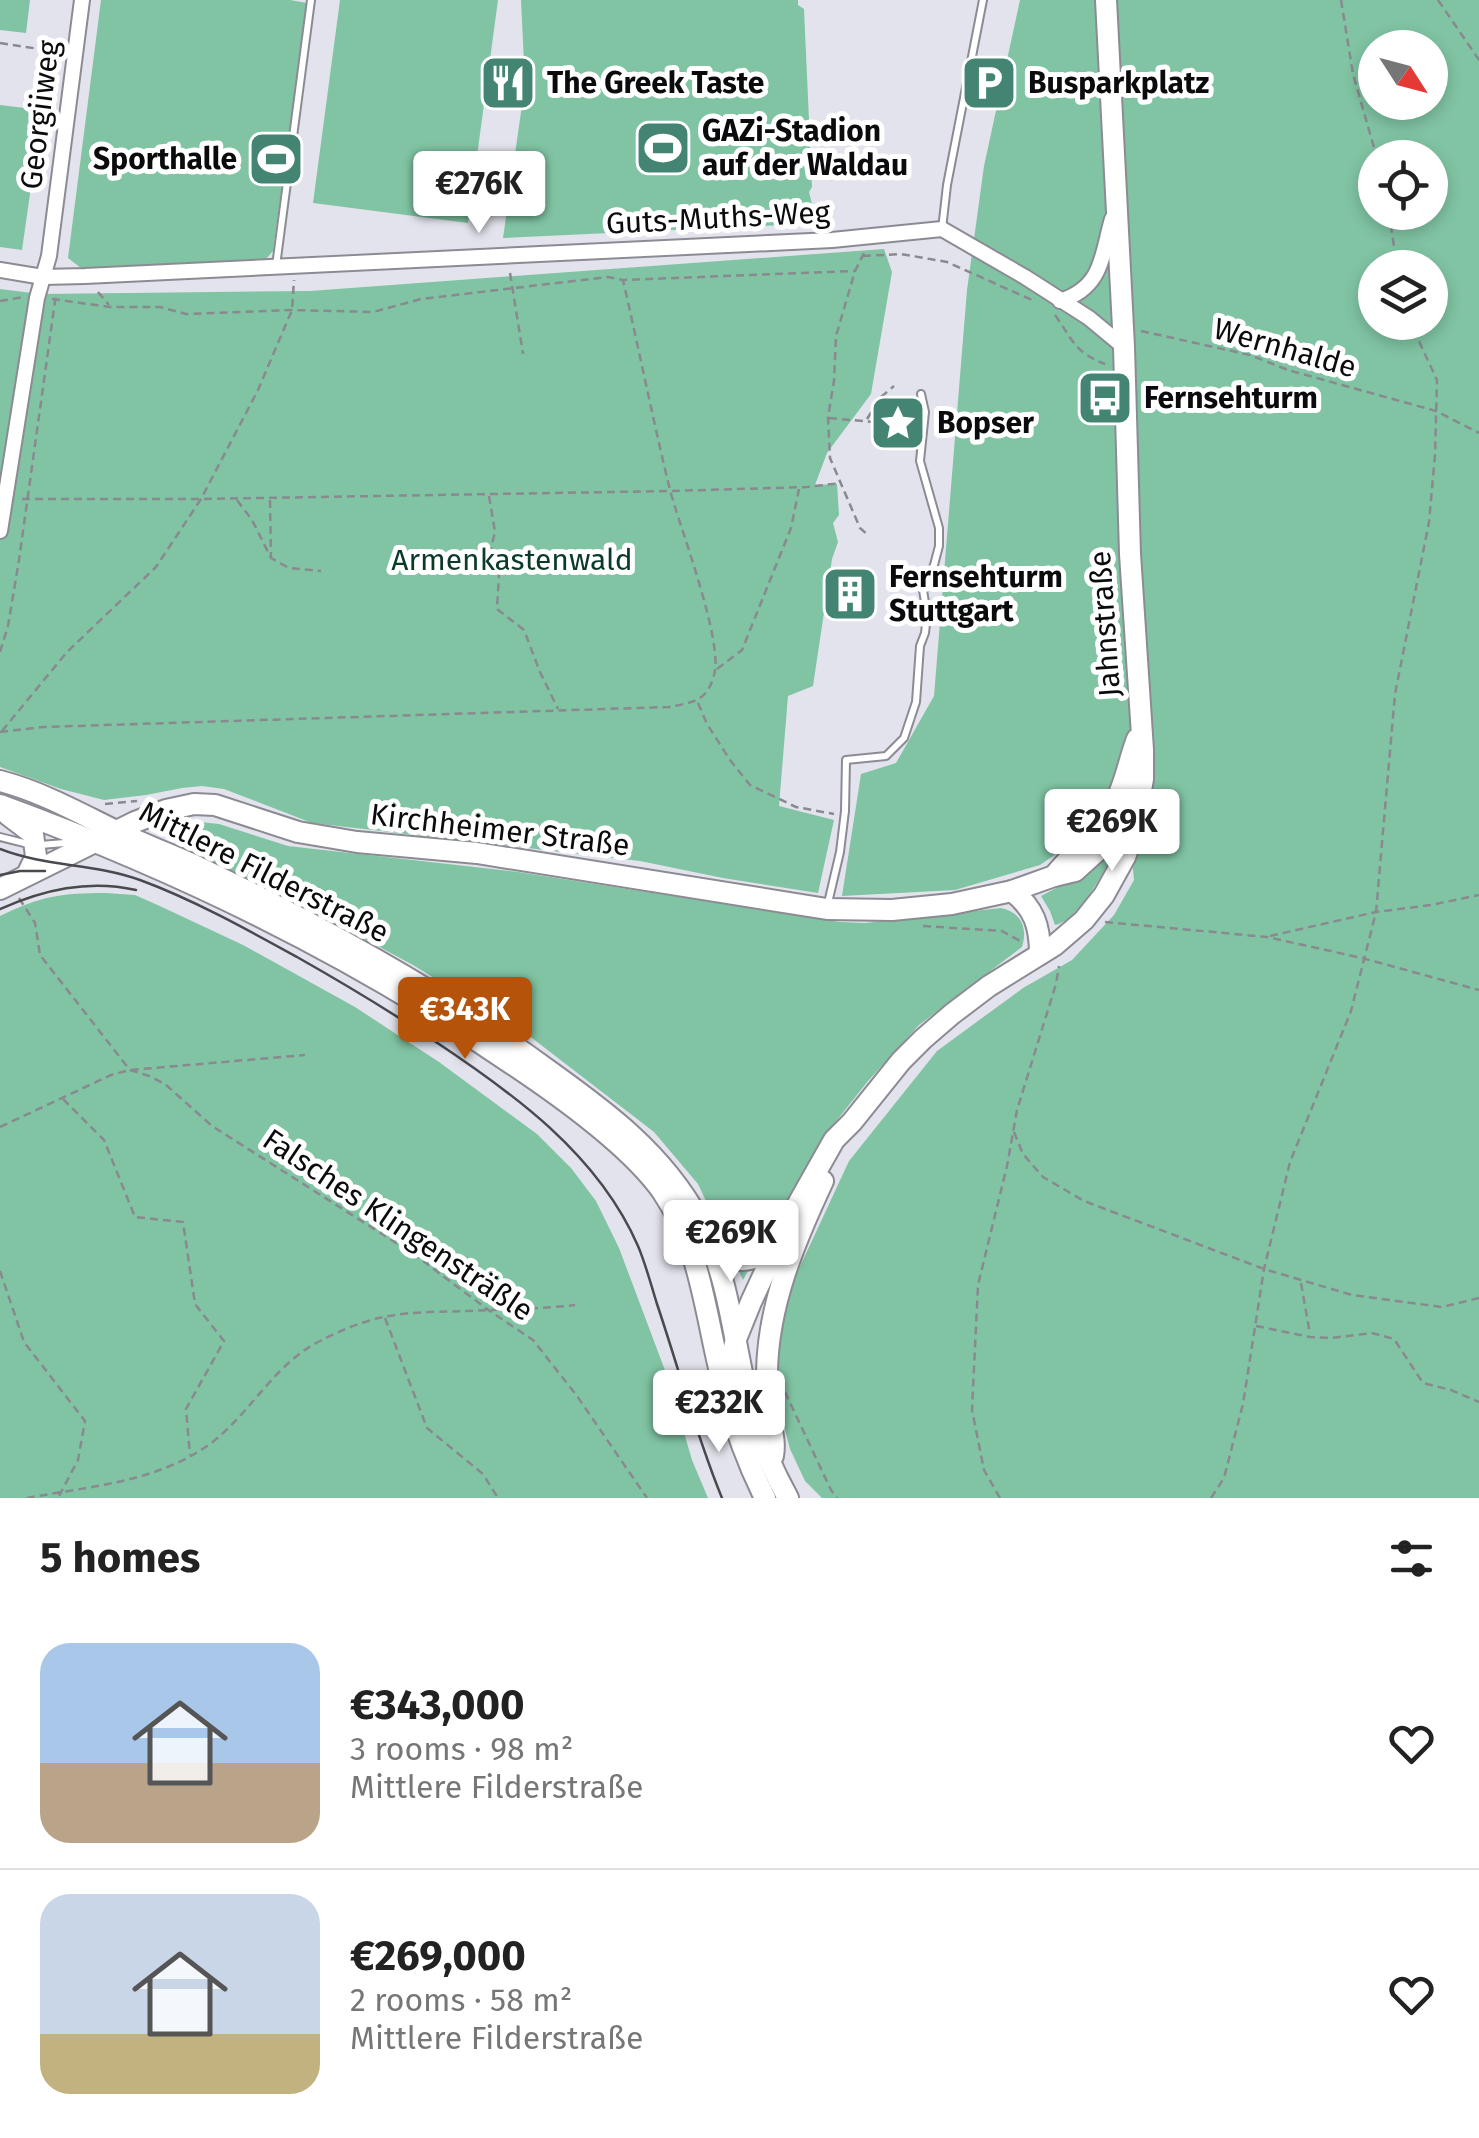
<!DOCTYPE html>
<meta charset="utf-8">
<style>
body{margin:0;font-family:"Fira Sans",sans-serif;background:#f2f2f2;color:#222;height:100vh;display:flex;flex-direction:column;font-size:38px;white-space:nowrap}
*{box-sizing:border-box;margin:0}
p{font-size:32px;color:#767676}
.icon{flex:none;width:55px;height:55px;fill:none;stroke:currentColor;stroke-width:2;stroke-linecap:round;stroke-linejoin:round}
.map{position:relative;height:1498px;overflow:hidden}
.details{display:flex;flex-direction:column;background:#fff;flex:1}
.details>*{flex:none}
.needle{width:65px;rotate:126deg}
.controls{position:absolute;left:1358px;top:30px;display:grid;gap:20px}
.controls a{display:grid;place-items:center;width:90px;height:90px;border-radius:50%;background:#fff;box-shadow:0 5px 15px #0003;font-size:50px}
.price{position:absolute;translate:-50% -85px;padding:0 22px;border-radius:10px;background:#fff;color:#222;font-size:32px;line-height:65px;filter:drop-shadow(0 2px 5px #0008)}
.price::after{content:'';position:absolute;left:50%;top:60px;width:30px;height:22px;margin-left:-15px;background:inherit;clip-path:polygon(0 0,100% 0,50% 100%)}
.price.on{background:#b45309;color:#fff}
ul{padding:0;list-style:none}
li{display:flex;align-items:center;gap:30px;height:250px;padding:0 40px}
li+li{border-top:2px solid #e0e0e0}
li span{display:grid;place-items:center;flex:none;width:280px;height:200px;border-radius:30px;color:#555}
li>.icon{margin-inline-start:auto}
span .icon{width:120px;height:120px;fill:#fffc;stroke-width:1}
li b{font-size:42px}
h2{display:flex;justify-content:space-between;align-items:center;height:120px;padding:0 40px;font-size:42px}
.map>svg:first-child{display:block}
.green{fill:#80c4a3;fill-rule:evenodd}
.lines{fill:none;stroke-linecap:round;stroke-linejoin:round}
.lane-casing{stroke:#8c8b94;stroke-width:10}
.street-casing{stroke:#8c8b94;stroke-width:18}
.secondary-casing{stroke:#8c8b94;stroke-width:24}
.path{stroke:#898990;stroke-width:2.5;stroke-dasharray:8 5;stroke-linecap:butt}
.lane{stroke:#fff;stroke-width:6}
.street{stroke:#fff;stroke-width:14}
.secondary{stroke:#fff;stroke-width:20}
.tram{stroke:#49494e;stroke-width:2.5}
.labels{text-anchor:middle;dominant-baseline:central;stroke-width:10;stroke-linejoin:round;paint-order:stroke}
.poi-label{font-size:30px;font-weight:bold;fill:#0b0b0e;stroke:#fff;text-anchor:start}
.street-label{font-size:30px;fill:#0b0b0e;stroke:#fff}
.park-label{font-size:30px;fill:#0b3b28;stroke:#fff}
</style>
<div class="map">
<svg width="1479" height="1498" viewBox="0 0 1479 1498">
<rect width="100%" height="100%" fill="#e3e3ed"/>
<g class="green">
<polygon points="0,0 30,0 26,33 0,30"/>
<polygon points="101,0 290,0 307,3 273,251 266,259 81,268 68,258"/>
<polygon points="340,0 498,0 468,223 313,203"/>
<polygon points="521,0 798,0 798,5 804,9 812,187 809,192 813,208 804,224 503,238 525,84"/>
<path d="M1020 0H1479V1498H822L805 1481 790 1449 780 1411 777 1316 849 1161 937 1051 1023 988 1072 960 1114 915 1134 880 1128 820 1083 835 1040 865 955 890 842 896 861 774 896 763 934 696 967 290 984 166ZM1375 48H1430V102H1375ZM1375 158H1430V212H1375ZM1375 268H1430V322H1375Z"/>
<polygon points="0,105 42,110 22,250 0,247"/>
<polygon points="884,249 892,272 871,394 827,453 815,485 837,484 839,515 833,523 838,542 832,559 813,686 788,696 779,806 834,820 818,893 723,878 640,861 312,823 224,789 202,786 182,788 146,795 104,800 61,789 0,767 0,289 40,294 310,291"/>
<path d="M190 821 219 824 288 846 518 872 840 922 865 923 1001 908C1021 912 1028 928 1022 947L919 1025 868 1081 822 1139 743 1280 698 1184 654 1132 532 1038 413 965 307 908 169 839 168 832 170 828Z"/>
<path d="M1117 843C1108 866 1079 921 1055 925L1050 911 1041 896 1075 878Z"/>
<path d="M106 893 135 895 162 907 243 945 355 1007 439 1062 537 1134 571 1168 596 1201 619 1248 669 1381 692 1460 708 1498H0V916C41 896 61 893 106 893Z"/>
</g>
<g class="lines">
<g class="lane-casing">
<g id="lane">
<polyline points="942,229 947,185 983,0"/>
<polyline points="276,266 311,0"/>
<polyline points="0,837 28,844"/>
<polyline points="40,845 77,842"/>
<polyline points="828,903 840,852 845,811 846,760 886,756 904,738 916,702 920,646 925,633 927,615 923,590 934,565 939,546 939,528 920,461 925,412 921,394"/>
</g>
</g>
<g class="street-casing">
<g id="street">
<polyline points="0,270 43,277 85,276 832,240 942,229 1025,277 1089,318 1124,347"/>
<path d="M1060 301C1103 287 1101 257 1112 219"/>
<polyline points="0,531 37,298 49,256 82,0"/>
</g>
</g>
<g class="secondary-casing">
<g id="secondary">
<path d="M0 781C42 792 79 813 118 832 143 844 169 854 194 865 317 924 439 990 548 1070 608 1113 662 1153 698 1218 729 1273 733 1339 748 1400 757 1435 771 1467 788 1498"/>
<path d="M0 805C180 871 353 955 512 1064 560 1096 629 1145 662 1191 703 1251 706 1324 725 1392 735 1428 748 1464 765 1498"/>
<polyline points="8,815 33,834 36,856 27,875"/>
<path d="M1054 876C1073 852 1097 835 1112 808 1125 787 1128 762 1137 739"/>
<polyline points="0,889 135,822 166,810 194,804 215,805 298,832 357,842 477,853 827,909 892,910 952,904 1012,891 1054,876 1075,871 1138,814"/>
<path d="M1012 891C1034 908 1040 926 1040 954"/>
<path d="M712 1249C738 1265 747 1262 774 1250"/>
<polyline points="724,1391 736,1339 751,1302 790,1218 834,1140 852,1122 901,1061 923,1039 952,1014 989,986 1055,945 1084,920 1104,895 1125,857 1133,835 1143,779 1143,750 1130,554 1124,347 1106,0"/>
<path d="M773 1456C776 1439 770 1426 768 1410 766 1398 767 1384 767 1372 768 1304 795 1241 823 1181"/>
</g>
</g>
<g class="path">
<polyline points="1341,0 1353,74 1377,158"/>
<polyline points="1438,0 1479,60"/>
<polyline points="0,43 59,52"/>
<polyline points="1389,212 1397,268"/>
<polyline points="864,253 855,271 836,336 834,381 828,417 830,458 860,528 869,536"/>
<polyline points="863,256 901,254 947,262 1032,300"/>
<polyline points="510,273 523,354"/>
<polyline points="98,292 109,305"/>
<polyline points="52,299 110,307 160,307 186,314 292,310 373,312 421,299 608,277 623,280 855,271"/>
<polyline points="0,301 24,297"/>
<path d="M1055 315C1073 340 1074 352 1105 364"/>
<polyline points="1141,331 1250,355 1288,370 1436,411 1479,433"/>
<polyline points="829,418 873,422"/>
<polyline points="867,419 881,397 894,386"/>
<polyline points="489,496 495,532 489,556 499,575 497,609 524,630 540,672 558,709"/>
<polyline points="22,499 201,499 670,491 807,487 841,483"/>
<polyline points="237,500 252,520 271,558 289,568 321,571"/>
<polyline points="270,500 271,557"/>
<polyline points="0,652 8,626 19,560 56,294"/>
<polyline points="717,669 742,650 791,528 799,489"/>
<polyline points="698,703 707,724 730,760 750,785 796,807 834,814"/>
<polyline points="2,731 67,652 156,567 201,499 258,390 292,310 294,280"/>
<path d="M0 732 43 727 669 707C693 702 707 702 714 675 724 642 680 528 670 490 653 420 639 350 623 280"/>
<polyline points="105,804 137,801"/>
<polyline points="19,898 35,923 40,955 129,1069"/>
<polyline points="1105,922 1267,937 1362,958 1479,990"/>
<polyline points="923,926 1002,931 1022,942"/>
<polyline points="1270,936 1376,912 1431,905 1479,895"/>
<polyline points="130,1070 149,1076 165,1084 212,1126 415,1255 487,1309 533,1340 577,1396 647,1498"/>
<polyline points="63,1099 104,1140 135,1217 183,1222 195,1304 224,1341 186,1409 190,1455"/>
<polyline points="0,1127 111,1075 130,1070 305,1055"/>
<polyline points="1014,1132 1023,1154 1043,1177 1084,1201 1264,1269 1352,1295 1442,1307 1479,1298"/>
<polyline points="0,1271 24,1342 85,1421 78,1460 58,1498"/>
<polyline points="1301,1283 1310,1334"/>
<polyline points="385,1318 427,1428 483,1474 498,1498"/>
<polyline points="1256,1326 1310,1337 1331,1338 1372,1333 1394,1339 1423,1383 1451,1390 1479,1402"/>
<polyline points="785,1392 831,1490 837,1498"/>
<path d="M27 1498C91 1486 162 1482 215 1440 252 1410 277 1362 320 1341 339 1331 363 1321 384 1317 412 1311 441 1312 468 1311 504 1309 540 1309 575 1305"/>
<polyline points="1000,1498 984,1470 972,1410 978,1285 1007,1166 1017,1110 1056,984 1059,966"/>
<polyline points="1211,1498 1224,1478 1243,1404 1264,1269 1290,1162 1351,1011 1376,912 1395,694 1429,522 1435,455 1437,380 1410,322"/>
</g>
<use href="#lane" class="lane"/>
<use href="#street" class="street"/>
<use href="#secondary" class="secondary"/>
<g class="tram">
<path d="M0 849C46 867 93 863 140 880 192 899 248 930 297 957 343 983 388 1010 433 1040 513 1093 598 1154 638 1246 646 1265 651 1285 657 1304 679 1369 696 1435 722 1498"/>
<polyline points="0,875 20,871 45,871"/>
<path d="M0 909C43 890 88 879 136 890"/>
</g>
</g>
<defs>
<g id="restaurant-square" transform="scale(2.875)"><rect x="-9" y="-9" width="18" height="18" rx="4" fill="#438472" stroke="#fff"/><path d="M-5-6h1v4h1v-4h1v4h1v-4h1v5L-1.5 .5V6h-2V.5L-5-1ZM5-6V6H3V1.5H1.5Q1.5-4 5-6Z" fill="#fff"/></g>
<g id="parking-square" transform="scale(2.875)"><rect x="-9" y="-9" width="18" height="18" rx="4" fill="#438472" stroke="#fff"/><path d="M-3.5-5.5H1a3.5 3.5 0 0 1 0 7H-1V5.5H-3.5ZM-1-3.4V-.6H.8a1.4 1.4 0 0 0 0-2.8Z" fill="#fff"/></g>
<g id="stadium-square" transform="scale(2.875)"><rect x="-9" y="-9" width="18" height="18" rx="4" fill="#438472" stroke="#fff"/><path d="M0-5a6.5 5 0 1 0 0 10a6.5 5 0 1 0 0-10ZM-3.5-1.8h7v3.6h-7Z" fill="#fff"/></g>
<g id="bus-square" transform="scale(2.875)"><rect x="-9" y="-9" width="18" height="18" rx="4" fill="#438472" stroke="#fff"/><path d="M-5-6H5V4H4V6H2V4H-2V6H-4V4H-5ZM-3.5-4V0h7V-4ZM-3.5 1.2v1.5H-2V1.2ZM2 1.2v1.5H3.5V1.2Z" fill="#fff"/></g>
<g id="sight-square" transform="scale(2.875)"><rect x="-9" y="-9" width="18" height="18" rx="4" fill="#438472" stroke="#fff"/><path d="M0-6L1.8-2.2L6-1.7L2.9 1.2L3.7 5.4L0 3.3L-3.7 5.4L-2.9 1.2L-6-1.7L-1.8-2.2Z" fill="#fff"/></g>
<g id="building-square" transform="scale(2.875)"><rect x="-9" y="-9" width="18" height="18" rx="4" fill="#438472" stroke="#fff"/><path d="M-4-6H4V6H1V3H-1V6H-4ZM-2.5-4.3h1.7v1.8h-1.7ZM.8-4.3h1.7v1.8H.8ZM-2.5-1h1.7V.8h-1.7ZM.8-1h1.7V.8H.8Z" fill="#fff"/></g>
</defs>
<g fill-rule="evenodd">
<use href="#restaurant-square" x="508" y="83"/>
<use href="#parking-square" x="989" y="83"/>
<use href="#stadium-square" x="663" y="148"/>
<use href="#stadium-square" x="276" y="159"/>
<use href="#bus-square" x="1105" y="398"/>
<use href="#sight-square" x="898" y="423"/>
<use href="#building-square" x="850" y="594"/>
</g>
<g class="labels">
<g class="poi-label">
<text x="547" y="83">The Greek Taste</text>
<text x="1028" y="83">Busparkplatz</text>
<text x="702" y="131">GAZi-Stadion<tspan x="702" dy="34">auf der Waldau</tspan></text>
<text x="237" y="159" text-anchor="end">Sporthalle</text>
<text x="1144" y="398">Fernsehturm</text>
<text x="937" y="423">Bopser</text>
<text x="889" y="577">Fernsehturm<tspan x="889" dy="34">Stuttgart</tspan></text>
</g>
<g class="street-label">
<text transform="translate(40 115) rotate(-83)">Georgiiweg</text>
<text transform="translate(718 218) rotate(-3)">Guts-Muths-Weg</text>
<text transform="translate(1285 348) rotate(16)">Wernhalde</text>
<text transform="translate(1105 624) rotate(-94)">Jahnstraße</text>
<text transform="translate(500 830) rotate(7)">Kirchheimer Straße</text>
<text transform="translate(264 872) rotate(27)">Mittlere Filderstraße</text>
<text transform="translate(398 1225) rotate(34)">Falsches Klingensträßle</text>
</g>
<g class="park-label">
<text x="512" y="560">Armenkastenwald</text>
</g>
</g>
</svg>
<div class="controls">
<a><svg class="needle" viewBox="-14 -14 28 28"><path d="M0-13l5 13h-10z" fill="#e53935"/><path d="M0 13l5-13h-10z" fill="#767676"/></svg></a>
<a><svg class="icon" aria-label="locate" viewBox="0 0 24 24"><circle cx="12" cy="12" r="6"/><path d="M12 2v4M12 18v4M2 12h4M18 12h4"/></svg></a>
<a><svg class="icon" aria-label="layers" viewBox="0 0 24 24"><path d="M12 4l9 5-9 5-9-5zM3 14l9 5 9-5"/></svg></a>
</div>
<b class="price" style="left:479px;top:236px">€276K</b>
<b class="price" style="left:1112px;top:874px">€269K</b>
<b class="price on" style="left:465px;top:1062px">€343K</b>
<b class="price" style="left:731px;top:1285px">€269K</b>
<b class="price" style="left:719px;top:1455px">€232K</b>
</div>
<section class="details">
<h2>5 homes<svg class="icon" aria-label="filters" viewBox="0 0 24 24"><path d="M4 7h16M4 17h16"/><circle cx="9" cy="7" r="2"/><circle cx="15" cy="17" r="2"/></svg></h2>
<ul>
<li><span style="background:linear-gradient(#a9c7e8 60%,#b9a48a 0)"><svg class="icon" aria-label="home" viewBox="0 0 24 24"><path d="M3 11l9-7 9 7M6 9v11h12V9"/></svg></span><div><b>€343,000</b><p>3 rooms · 98 m²</p><p>Mittlere Filderstraße</p></div><svg class="icon" aria-label="heart" viewBox="0 0 24 24"><path d="M12 20l-8-8c-3-5 5-10 8-4 3-6 11-1 8 4z"/></svg></li>
<li><span style="background:linear-gradient(#c9d6e8 70%,#c2b280 0)"><svg class="icon" aria-label="home" viewBox="0 0 24 24"><path d="M3 11l9-7 9 7M6 9v11h12V9"/></svg></span><div><b>€269,000</b><p>2 rooms · 58 m²</p><p>Mittlere Filderstraße</p></div><svg class="icon" aria-label="heart" viewBox="0 0 24 24"><path d="M12 20l-8-8c-3-5 5-10 8-4 3-6 11-1 8 4z"/></svg></li>
</ul>
</section>
